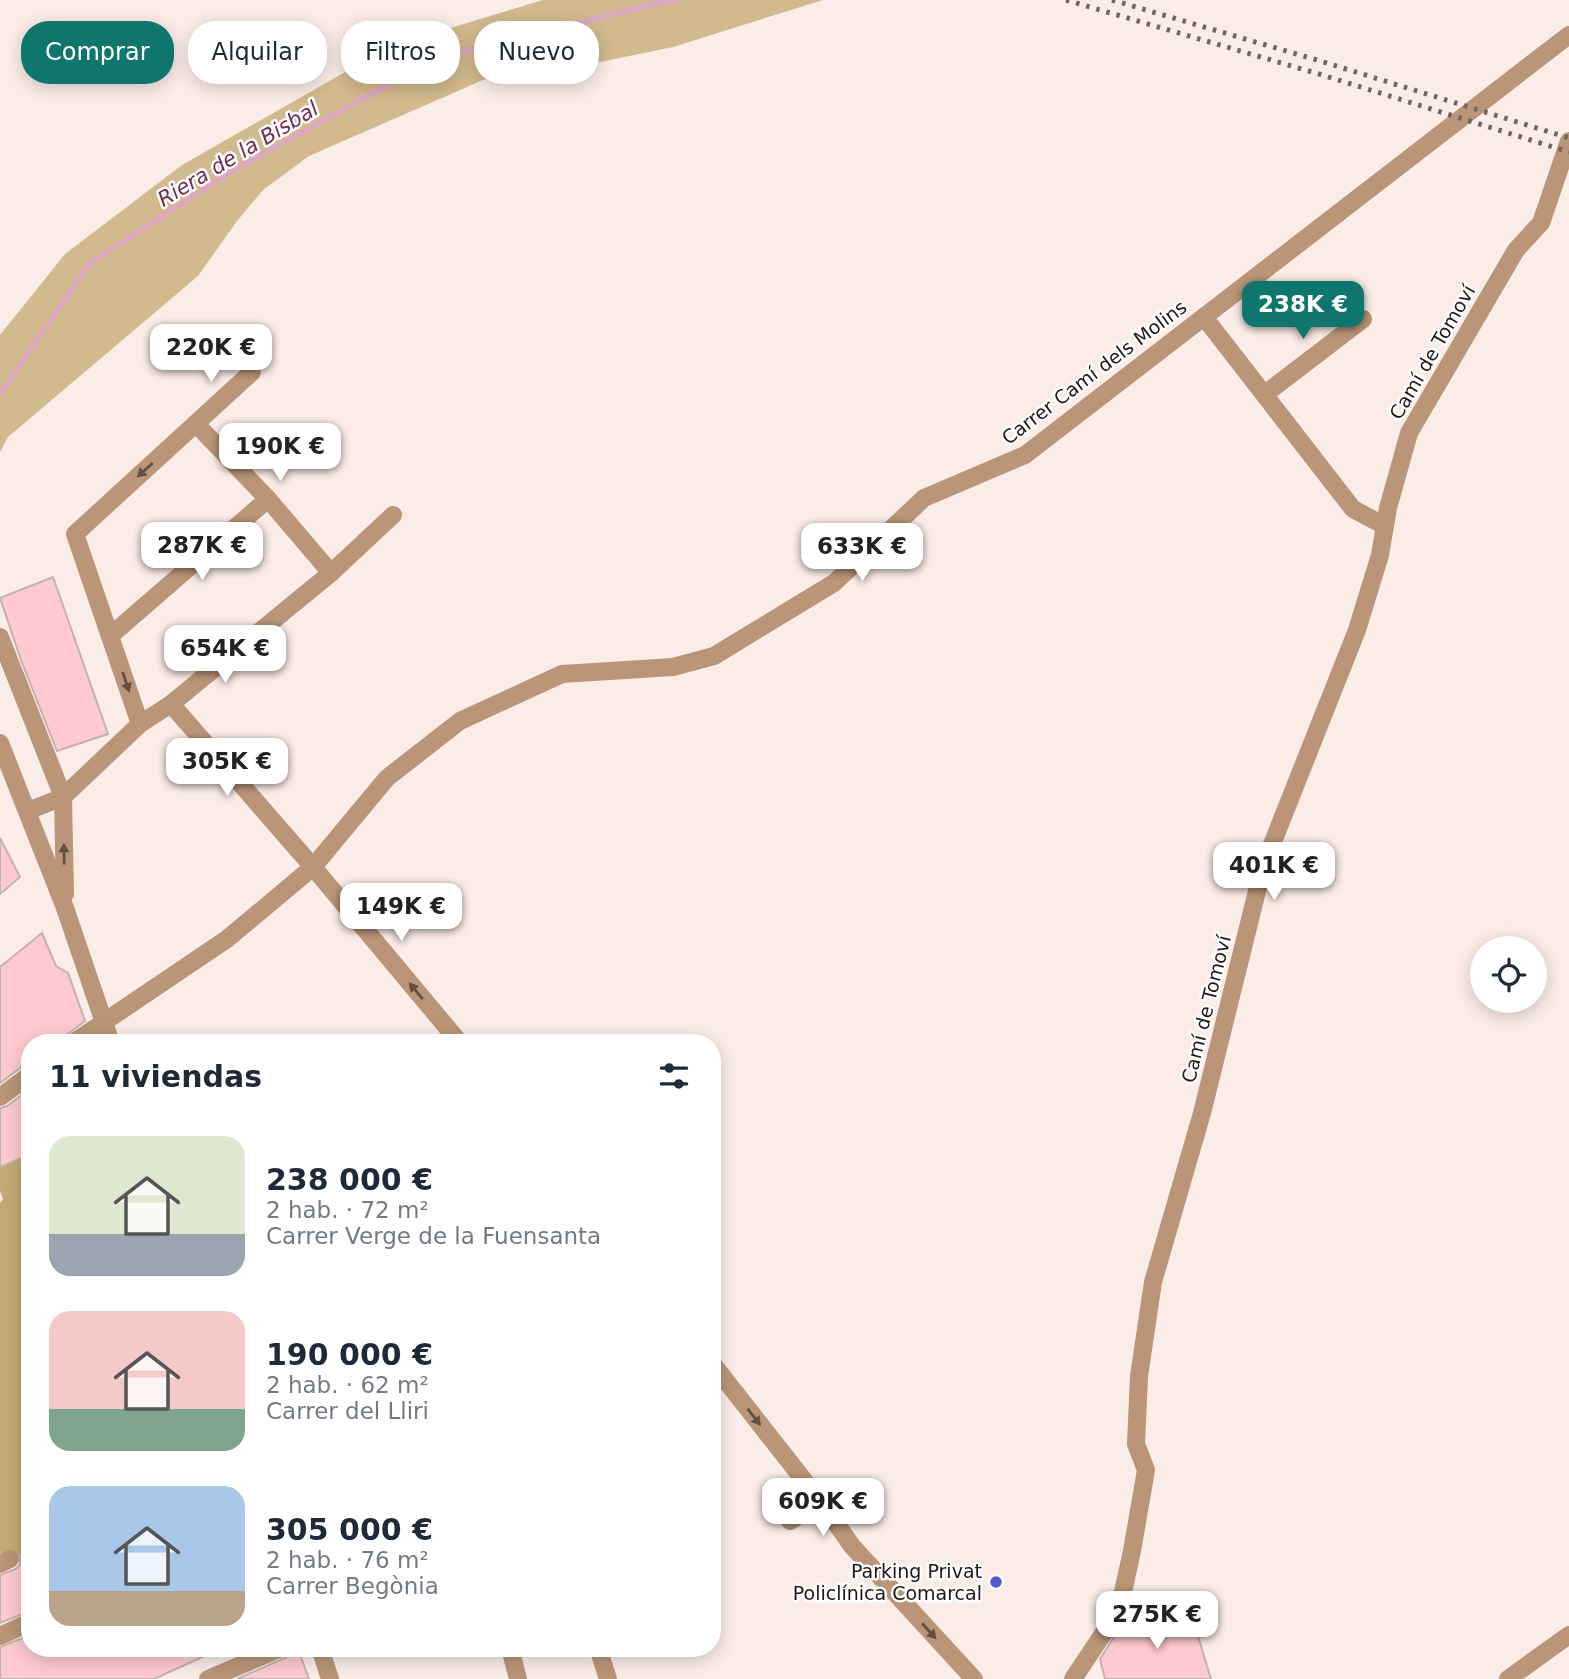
<!DOCTYPE html>
<html lang="es">
<meta charset="utf-8">
<style>
body{margin:0;font-family:"DejaVu Sans",sans-serif;background:#f2f2f3;color:#1f2937;height:100vh;display:flex;flex-direction:column;font-size:26px;white-space:nowrap}
*{box-sizing:border-box;margin:0}
p{font-size:23px;color:#747a83}
.icon{flex:none;width:38px;height:38px;fill:none;stroke:currentColor;stroke-width:2;stroke-linecap:round;stroke-linejoin:round}
.map{position:relative;flex:1;overflow:hidden}
.side{position:absolute;left:21px;top:1034px;width:700px;height:623px;display:flex;flex-direction:column;background:#fff;border-radius:28px;box-shadow:0 4px 18px #0003}
.side>*{flex:none}
.guide{position:absolute;left:21px;top:21px;width:700px;height:63px;display:flex;gap:14px}
.fabs{position:absolute;left:1470px;top:936px;display:grid;gap:14px}
.fabs a{display:grid;place-items:center;width:77px;height:77px;border-radius:50%;background:#fff;box-shadow:0 4px 18px #0003;font-size:35px}
.price{position:absolute;translate:-50% -60px;padding:0 16px;border-radius:14px;background:#fff;color:#222;font-size:23px;line-height:46px;filter:drop-shadow(0 2px 4px #0008)}
.price::after{content:'';position:absolute;left:50%;top:42px;width:21px;height:16px;margin-left:-10px;background:inherit;clip-path:polygon(0 0,100% 0,50% 100%)}
.price.active{background:#0f766e;color:#fff}
ul{padding:0;list-style:none}
li{display:flex;align-items:center;gap:21px;height:175px;padding:0 28px}
li span{display:grid;place-items:center;flex:none;width:196px;height:140px;border-radius:21px;color:#555}
li>.icon{margin-inline-start:auto}
span .icon{width:84px;height:84px;fill:#fffc;stroke-width:1}
li b{font-size:30px}
h2{display:flex;justify-content:space-between;align-items:center;height:84px;padding:0 28px;font-size:30px}
.pill{padding:0 24px;border-radius:28px;background:#fff;box-shadow:0 4px 18px #0003;font-size:24px;line-height:63px}
.pill.active{background:#0f766e;color:#fff}
.map>svg:first-child{display:block}
.green{fill:#d1ba8d}
.forest{fill:#c3a975}
.lines{fill:none;stroke-linecap:round;stroke-linejoin:round}
.stream{stroke:#dea6c1;stroke-width:5}
.building{fill:#ffcacf;stroke:#c1b2b3;stroke-width:2}
.minor{stroke:#ba9577;stroke-width:18}
.rail{stroke:#6f6663;stroke-width:5;stroke-dasharray:3.5 7;stroke-linecap:butt}
.oneway{fill:#645042}
.poi-dot{fill:#565ad1;stroke:#fdfdfd;stroke-width:2.5}
.labels{text-anchor:middle;dominant-baseline:central;stroke-width:5;stroke-linejoin:round;paint-order:stroke}
.street-label{font-size:19px;fill:#1d1816;stroke:#fdfdfd}
.poi-label{font-size:19px;fill:#1d1816;stroke:#fdfdfd;text-anchor:end}
.water-label{font-size:21px;font-style:italic;fill:#6f2c51;stroke:#fdfdfd}
</style>
<div class="map">
<svg width="1569" height="1679" viewBox="0 0 1569 1679">
<rect width="100%" height="100%" fill="#fbece8"/>
<polygon class="green" points="543,0 823,0 673,47 571,68 483,80 309,156 263,190 237,221 198,276 8,437 0,452 0,335 65,254 182,165 391,46"/>
<polygon class="forest" points="30,1154 30,1550 16,1557 0,1553 0,1203 3,1199 0,1191 0,1167"/>
<g class="lines">
<polyline class="stream" points="0,394 90,263 234,170 437,58 655,4 678,0"/>
</g>
<g class="building">
<polygon points="53,577 108,734 57,751 21,660 0,598"/>
<polygon points="0,838 20,877 0,894"/>
<polygon points="42,933 56,966 68,973 85,1021 56,1043 30,1043 30,1064 23,1066 0,1083 0,967"/>
<polygon points="30,1089 30,1154 0,1167 0,1108 7,1106"/>
<polygon points="30,1550 30,1611 0,1623 0,1575 16,1569 20,1565 20,1555"/>
<polygon points="1190,1610 1211,1679 1105,1679 1100,1659 1116,1634 1136,1625"/>
<polygon points="30,1635 30,1648 222,1648 154,1679 0,1679 0,1647"/>
<polygon points="298,1649 309,1679 237,1679 285,1658 292,1651"/>
</g>
<g class="lines">
<g class="minor">
<polyline points="1204,317 1353,509 1385,526"/>
<polyline points="1265,394 1363,319"/>
<polyline points="196,424 268,499 331,573"/>
<polyline points="110,636 268,499"/>
<polyline points="0,637 63,797 65,894"/>
<polyline points="171,704 313,867 460,1043"/>
<polyline points="140,724 75,534 252,372"/>
<polyline points="0,743 65,908 111,1043"/>
<polyline points="28,811 63,797 140,724 171,704 331,573 393,515"/>
<polyline points="73,1043 227,939 313,867 387,778 460,721 562,674 673,667 714,656 834,583 924,498 1025,455 1569,35"/>
<polyline points="0,1097 30,1075"/>
<polyline points="712,1363 821,1502 852,1546 974,1679"/>
<polyline points="790,1521 821,1502"/>
<polyline points="0,1564 10,1559"/>
<polyline points="0,1636 30,1622"/>
<polyline points="320,1648 330,1679"/>
<polyline points="510,1648 518,1679"/>
<polyline points="598,1648 608,1679"/>
<polyline points="208,1679 281,1648"/>
<polyline points="1073,1679 1119,1610 1132,1551 1146,1470 1136,1444 1139,1376 1153,1282 1202,1113 1263,867 1357,630 1380,555 1388,508 1409,433 1516,250 1541,223 1569,141"/>
<polyline points="1508,1679 1569,1635"/>
</g>
<g class="rail">
<polyline points="1066,0 1319,74 1569,152"/>
<polyline points="1112,0 1317,60 1569,138"/>
</g>
</g>
<defs><path id="oneway-solid" d="M-6-.8H1V-3.2L6.5 0L1 3.2V.8H-6Z" transform="scale(1.75)"/></defs>
<g class="oneway">
<use href="#oneway-solid" transform="translate(145 470) rotate(138)"/>
<use href="#oneway-solid" transform="translate(126 682) rotate(71)"/>
<use href="#oneway-solid" transform="translate(64 854) rotate(-91)"/>
<use href="#oneway-solid" transform="translate(416 991) rotate(-130)"/>
<use href="#oneway-solid" transform="translate(754 1417) rotate(52)"/>
<use href="#oneway-solid" transform="translate(929 1631) rotate(48)"/>
</g>
<circle class="poi-dot" cx="996" cy="1582" r="7"/>
<g class="labels">
<g class="street-label">
<text transform="translate(1432 352) rotate(-60)">Camí de Tomoví</text>
<text transform="translate(1094 372) rotate(-37)">Carrer Camí dels Molins</text>
<text transform="translate(1206 1009) rotate(-76)">Camí de Tomoví</text>
</g>
<g class="poi-label">
<text x="982" y="1571">Parking Privat<tspan x="982" dy="22">Policlínica Comarcal</tspan></text>
</g>
<g class="water-label">
<text transform="translate(238 154) rotate(-31)">Riera de la Bisbal</text>
</g>
</g>
</svg>
<div class="fabs">
<a><svg class="icon" aria-label="locate" viewBox="0 0 24 24"><circle cx="12" cy="12" r="6"/><path d="M12 2v4M12 18v4M2 12h4M18 12h4"/></svg></a>
</div>
<b class="price active" style="left:1303px;top:341px">238K €</b>
<b class="price" style="left:211px;top:384px">220K €</b>
<b class="price" style="left:280px;top:483px">190K €</b>
<b class="price" style="left:202px;top:582px">287K €</b>
<b class="price" style="left:862px;top:583px">633K €</b>
<b class="price" style="left:225px;top:685px">654K €</b>
<b class="price" style="left:227px;top:798px">305K €</b>
<b class="price" style="left:1274px;top:902px">401K €</b>
<b class="price" style="left:401px;top:943px">149K €</b>
<b class="price" style="left:823px;top:1538px">609K €</b>
<b class="price" style="left:1157px;top:1651px">275K €</b>
<div class="guide">
<a class="pill active">Comprar</a>
<a class="pill">Alquilar</a>
<a class="pill">Filtros</a>
<a class="pill">Nuevo</a>
</div>
<section class="side">
<h2>11 viviendas<svg class="icon" aria-label="filters" viewBox="0 0 24 24"><path d="M4 7h16M4 17h16"/><circle cx="9" cy="7" r="2"/><circle cx="15" cy="17" r="2"/></svg></h2>
<ul>
<li><span style="background:linear-gradient(#dfe7d0 70%,#9aa5b1 0)"><svg class="icon" aria-label="home" viewBox="0 0 24 24"><path d="M3 11l9-7 9 7M6 9v11h12V9"/></svg></span><div><b>238 000 €</b><p>2 hab. · 72 m²</p><p>Carrer Verge de la Fuensanta</p></div></li>
<li><span style="background:linear-gradient(#f6c9c9 70%,#7fa58c 0)"><svg class="icon" aria-label="home" viewBox="0 0 24 24"><path d="M3 11l9-7 9 7M6 9v11h12V9"/></svg></span><div><b>190 000 €</b><p>2 hab. · 62 m²</p><p>Carrer del Lliri</p></div></li>
<li><span style="background:linear-gradient(#a9c7e8 75%,#b9a48a 0)"><svg class="icon" aria-label="home" viewBox="0 0 24 24"><path d="M3 11l9-7 9 7M6 9v11h12V9"/></svg></span><div><b>305 000 €</b><p>2 hab. · 76 m²</p><p>Carrer Begònia</p></div></li>
</ul>
</section>
</div>
